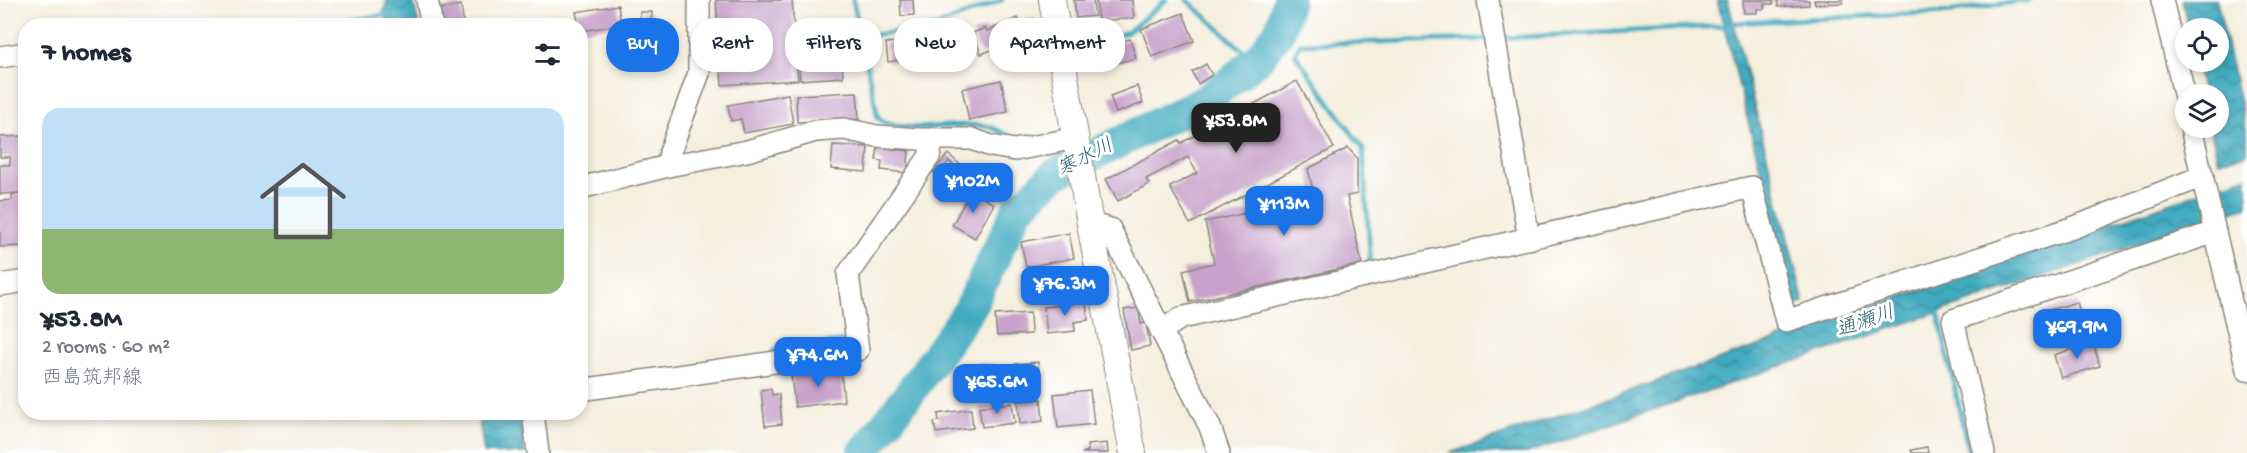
<!DOCTYPE html>
<meta charset="utf-8">
<style>
body{margin:0;font-family:"Gochi Hand","Klee One",sans-serif;background:#f2f2f3;color:#1f2937;height:100vh;display:flex;flex-direction:column;font-size:22px;white-space:nowrap}
*{box-sizing:border-box;margin:0}
p{font-size:20px;color:#747a83}
.icon{flex:none;width:33px;height:33px;fill:none;stroke:currentColor;stroke-width:2;stroke-linecap:round;stroke-linejoin:round}
.map{position:relative;flex:1;overflow:hidden}
.panel{position:absolute;left:18px;top:18px;width:570px;height:402px;display:flex;flex-direction:column;background:#fff;border-radius:24px;box-shadow:0 3px 9px #0003}
.panel>*{flex:none}
.hud{position:absolute;left:606px;top:18px;width:570px;height:54px;display:flex;gap:12px}
.controls{position:absolute;left:2175px;top:18px;display:grid;gap:12px}
.controls a{display:grid;place-items:center;width:54px;height:54px;border-radius:50%;background:#fff;box-shadow:0 3px 9px #0003;font-size:30px}
.price{position:absolute;translate:-50% -51px;padding:0 14px;border-radius:12px;background:#1a73e8;color:#fff;font-size:20px;line-height:39px;filter:drop-shadow(0 2px 3px #0008)}
.price::after{content:'';position:absolute;left:50%;top:36px;width:18px;height:14px;margin-left:-9px;background:inherit;clip-path:polygon(0 0,100% 0,50% 100%)}
.price.current{background:#222;color:#fff}
ul{padding:0;list-style:none}
li{display:grid;align-content:center;gap:12px;height:318px;padding:0 24px}
li+li{border-top:2px solid #e0e1e3}
li span{display:grid;place-items:center;height:186px;border-radius:18px;color:#555}
li>.icon{margin-inline-start:auto}
span .icon{width:108px;height:108px;fill:#fffc;stroke-width:1}
li b{font-size:26px}
h2{display:flex;justify-content:space-between;align-items:center;height:72px;padding:0 24px;font-size:26px}
.pill{padding:0 21px;border-radius:24px;background:#fff;box-shadow:0 3px 9px #0003;font-size:21px;line-height:54px}
.pill.current{background:#1a73e8;color:#fff}
.map>svg:first-child{display:block}
.water{fill:url(#water-waves);stroke:#2e636e;stroke-width:1.5}
.lines{fill:none;stroke-linecap:round;stroke-linejoin:round}
.stream{stroke:#40aabf;stroke-width:5}
.river{stroke:#40aabf;stroke-width:32}
.building{fill:#c8a2cb}
.minor-casing{stroke:#88867d;stroke-width:24}
.major-casing{stroke:#88867d;stroke-width:28}
.minor{stroke:#fff;stroke-width:21}
.major{stroke:#fff;stroke-width:26}
.labels{text-anchor:middle;dominant-baseline:central;stroke-width:6;stroke-linejoin:round;paint-order:stroke}
.water-label{font-size:20px;font-style:italic;fill:#2e636e;stroke:#fff}
</style>
<div class="map">
<svg width="2247" height="453" viewBox="0 0 2247 453">
<defs>
<pattern id="water-waves" width="16" height="10" patternUnits="userSpaceOnUse" patternTransform="scale(1.5)"><rect width="16" height="10" fill="#40aabf"/><path d="M0 5q4-4 8 0t8 0" fill="none" stroke="#358a9a"/></pattern>
</defs>
<rect width="100%" height="100%" fill="#fff"/>
<filter id="ink" filterUnits="userSpaceOnUse"><feTurbulence type="fractalNoise" baseFrequency=".0167" numOctaves="2"/><feDisplacementMap in="SourceGraphic" scale="12" xChannelSelector="R" yChannelSelector="G"/><feConvolveMatrix kernelMatrix="1 2 1 2 8 2 1 2 1" color-interpolation-filters="sRGB"/></filter>
<filter id="wash" filterUnits="userSpaceOnUse"><feTurbulence type="fractalNoise" baseFrequency=".008" numOctaves="4" result="noise"/><feDisplacementMap in="SourceGraphic" scale="24" xChannelSelector="R" yChannelSelector="G"/><feGaussianBlur stdDeviation="1.35" result="paint"/><feColorMatrix in="noise" values="0 0 0 0 0 0 0 0 0 0 0 0 0 0 0 0 0 1.4 0 .05"/><feComposite in="paint" operator="in"/></filter>
<g filter="url(#wash)">
<rect width="100%" height="100%" fill="#f5efde"/>
<g class="water">
<polygon points="387,0 413,0 419,25 391,25 383,15"/>
<polygon points="1717,0 1728,0 1804,303 1795,305"/>
<polygon points="2182,0 2217,0 2247,133 2247,155 2218,161 2210,128 2218,128 2218,94 2203,94 2196,62 2218,62 2218,28 2188,28"/>
<polygon points="2247,176 2247,207 1527,453 1450,453"/>
<polygon points="478,413 520,413 525,453 484,453"/>
</g>
<g class="lines">
<g class="stream">
<path d="M853 0 878 118C907 138 957 119 990 127 997 129 1004 134 1011 137"/>
<polyline points="1187,0 1249,56 1259,58"/>
<polyline points="1733,23 1947,12 2029,0"/>
<polyline points="312,26 383,15"/>
<polyline points="861,37 936,26 1002,0"/>
<polyline points="1502,38 1724,26"/>
<polyline points="1086,45 1128,32 1166,0"/>
<polyline points="1371,270 1363,149 1295,54 1300,44 1487,39"/>
<polyline points="1938,312 1969,453"/>
<polyline points="774,351 844,341"/>
</g>
<polyline class="river" points="863,453 909,394 969,310 1017,210 1055,174 1209,98 1259,58 1280,30 1288,0"/>
</g>
<g id="blocks">
<g class="building">
<polygon points="716,0 792,0 798,80 722,85"/>
<polygon points="900,0 913,0 914,15 901,16"/>
<polygon points="1074,0 1093,0 1095,16 1076,18"/>
<polygon points="1096,0 1132,0 1134,18 1098,21"/>
<polygon points="1743,0 1773,0 1773,4 1764,4 1764,9 1757,9 1757,13 1744,13"/>
<polygon points="1778,0 1809,0 1809,5 1778,7"/>
<polygon points="1814,0 1843,0 1843,3 1815,4"/>
<polygon points="461,5 464,26 443,26 440,9"/>
<polygon points="618,5 621,25 580,31 576,12"/>
<polygon points="640,12 652,12 651,22 640,22"/>
<polygon points="1183,13 1194,41 1152,57 1141,29"/>
<polygon points="1018,18 1026,37 981,54 973,33 985,28 987,31"/>
<polygon points="1035,19 1038,37 1030,38 1027,20"/>
<polygon points="830,25 830,29 840,28 843,77 800,80 798,45 804,45 803,31 808,30 808,26"/>
<polygon points="632,26 647,26 647,41 631,40"/>
<polygon points="1130,39 1136,58 1110,65 1104,47"/>
<polygon points="947,40 950,65 926,67 926,62 910,63 909,50 924,48 924,42"/>
<polygon points="899,42 901,60 888,62 886,43"/>
<polygon points="1039,47 1041,65 1026,67 1024,49"/>
<polygon points="1206,64 1212,75 1198,84 1192,72"/>
<polygon points="1001,80 1008,112 969,120 962,89"/>
<polygon points="1297,81 1334,148 1190,224 1170,187 1197,173 1188,157 1146,179 1149,184 1118,201 1106,179 1179,140 1181,143"/>
<polygon points="1137,86 1143,103 1116,113 1110,96"/>
<polygon points="857,92 859,119 797,122 796,95"/>
<polygon points="788,94 793,124 744,133 741,119 731,121 728,105"/>
<polygon points="26,136 26,193 0,194 0,165 10,165 10,157 0,157 0,137"/>
<polygon points="833,145 868,147 866,172 831,169"/>
<polygon points="878,147 909,151 907,173 881,170 882,161 876,160"/>
<polygon points="1348,148 1357,158 1357,194 1347,196 1362,264 1190,302 1183,270 1214,263 1205,222 1315,198 1308,169"/>
<polygon points="948,154 971,174 968,178 949,161 937,175 933,172"/>
<polygon points="971,191 994,204 975,238 952,225"/>
<polygon points="12,194 26,194 26,246 0,247 0,201 12,200"/>
<polygon points="1069,233 1074,258 1026,267 1021,242"/>
<polygon points="1064,275 1065,294 1041,297 1039,277"/>
<polygon points="1086,302 1088,320 1074,322 1075,331 1047,334 1044,307"/>
<polygon points="2077,302 2083,322 2048,332 2042,312"/>
<polygon points="1138,308 1141,324 1146,323 1150,346 1131,350 1124,310"/>
<polygon points="1030,313 1031,334 997,336 995,315"/>
<polygon points="2082,325 2086,341 2077,343 2073,327"/>
<polygon points="2093,343 2100,366 2061,378 2054,355"/>
<polygon points="1038,362 1040,383 1017,386 1015,364"/>
<polygon points="980,364 995,364 996,389 968,391 967,374 981,373"/>
<polygon points="841,370 844,401 795,407 791,376"/>
<polygon points="771,389 772,395 779,394 782,424 765,426 761,390"/>
<polygon points="1090,390 1094,424 1058,428 1054,394"/>
<polygon points="1041,399 1043,421 1020,424 1018,401"/>
<polygon points="1012,403 1015,423 982,427 979,407"/>
<polygon points="971,409 973,428 936,433 934,422 939,421 938,414"/>
<polygon points="1107,443 1108,453 1082,453 1088,451 1087,445"/>
<polygon points="1927,447 1928,453 1912,453 1911,450"/>
</g>
</g>
</g>
<g filter="url(#ink)">
<use href="#blocks" fill-opacity="0" stroke="#88867d" stroke-width="1.5"/>
<g class="lines">
<g class="minor-casing">
<g id="minor">
<polyline points="427,0 432,26"/>
<polyline points="1488,0 1529,239"/>
<polyline points="2162,0 2186,102"/>
<polyline points="0,57 26,53"/>
<polyline points="2191,128 2247,370"/>
<polyline points="668,166 670,152 699,73 699,0"/>
<polyline points="580,188 668,166 747,151 816,131 844,129 877,136 919,139 972,139 991,146 1015,150 1076,138"/>
<polyline points="1090,224 1110,229 1210,427 1219,453"/>
<polyline points="0,285 26,281"/>
<polyline points="1161,331 1181,318 1752,187 1786,321 2075,227 2203,176"/>
<polyline points="580,390 858,350 848,274 929,157 933,139"/>
<polyline points="533,412 538,453"/>
<polyline points="1984,453 1953,320 2215,232"/>
</g>
</g>
<g class="major-casing">
<polyline id="major" points="1052,0 1090,224 1133,453"/>
</g>
<use href="#minor" class="minor"/>
<use href="#major" class="major"/>
</g>
</g>
<g class="labels">
<g class="water-label">
<text transform="translate(1086 159) rotate(-27)">寒水川</text>
<text transform="translate(1866 323) rotate(-19)">通瀬川</text>
</g>
</g>
</svg>
<div class="controls">
<a><svg class="icon" aria-label="locate" viewBox="0 0 24 24"><circle cx="12" cy="12" r="6"/><path d="M12 2v4M12 18v4M2 12h4M18 12h4"/></svg></a>
<a><svg class="icon" aria-label="layers" viewBox="0 0 24 24"><path d="M12 4l9 5-9 5-9-5zM3 14l9 5 9-5"/></svg></a>
</div>
<b class="price current" style="left:1236px;top:154px">¥53.8M</b>
<b class="price" style="left:973px;top:214px">¥102M</b>
<b class="price" style="left:1284px;top:237px">¥113M</b>
<b class="price" style="left:1065px;top:317px">¥76.3M</b>
<b class="price" style="left:2077px;top:360px">¥69.9M</b>
<b class="price" style="left:818px;top:388px">¥74.6M</b>
<b class="price" style="left:997px;top:415px">¥65.6M</b>
<div class="hud">
<a class="pill current">Buy</a>
<a class="pill">Rent</a>
<a class="pill">Filters</a>
<a class="pill">New</a>
<a class="pill">Apartment</a>
</div>
<section class="panel">
<h2>7 homes<svg class="icon" aria-label="filters" viewBox="0 0 24 24"><path d="M4 7h16M4 17h16"/><circle cx="9" cy="7" r="2"/><circle cx="15" cy="17" r="2"/></svg></h2>
<ul>
<li><span style="background:linear-gradient(#bfe0f5 65%,#8fb573 0)"><svg class="icon" aria-label="home" viewBox="0 0 24 24"><path d="M3 11l9-7 9 7M6 9v11h12V9"/></svg></span><div><b>¥53.8M</b><p>2 rooms · 60 m²</p><p>西島筑邦線</p></div></li>
</ul>
</section>
</div>
